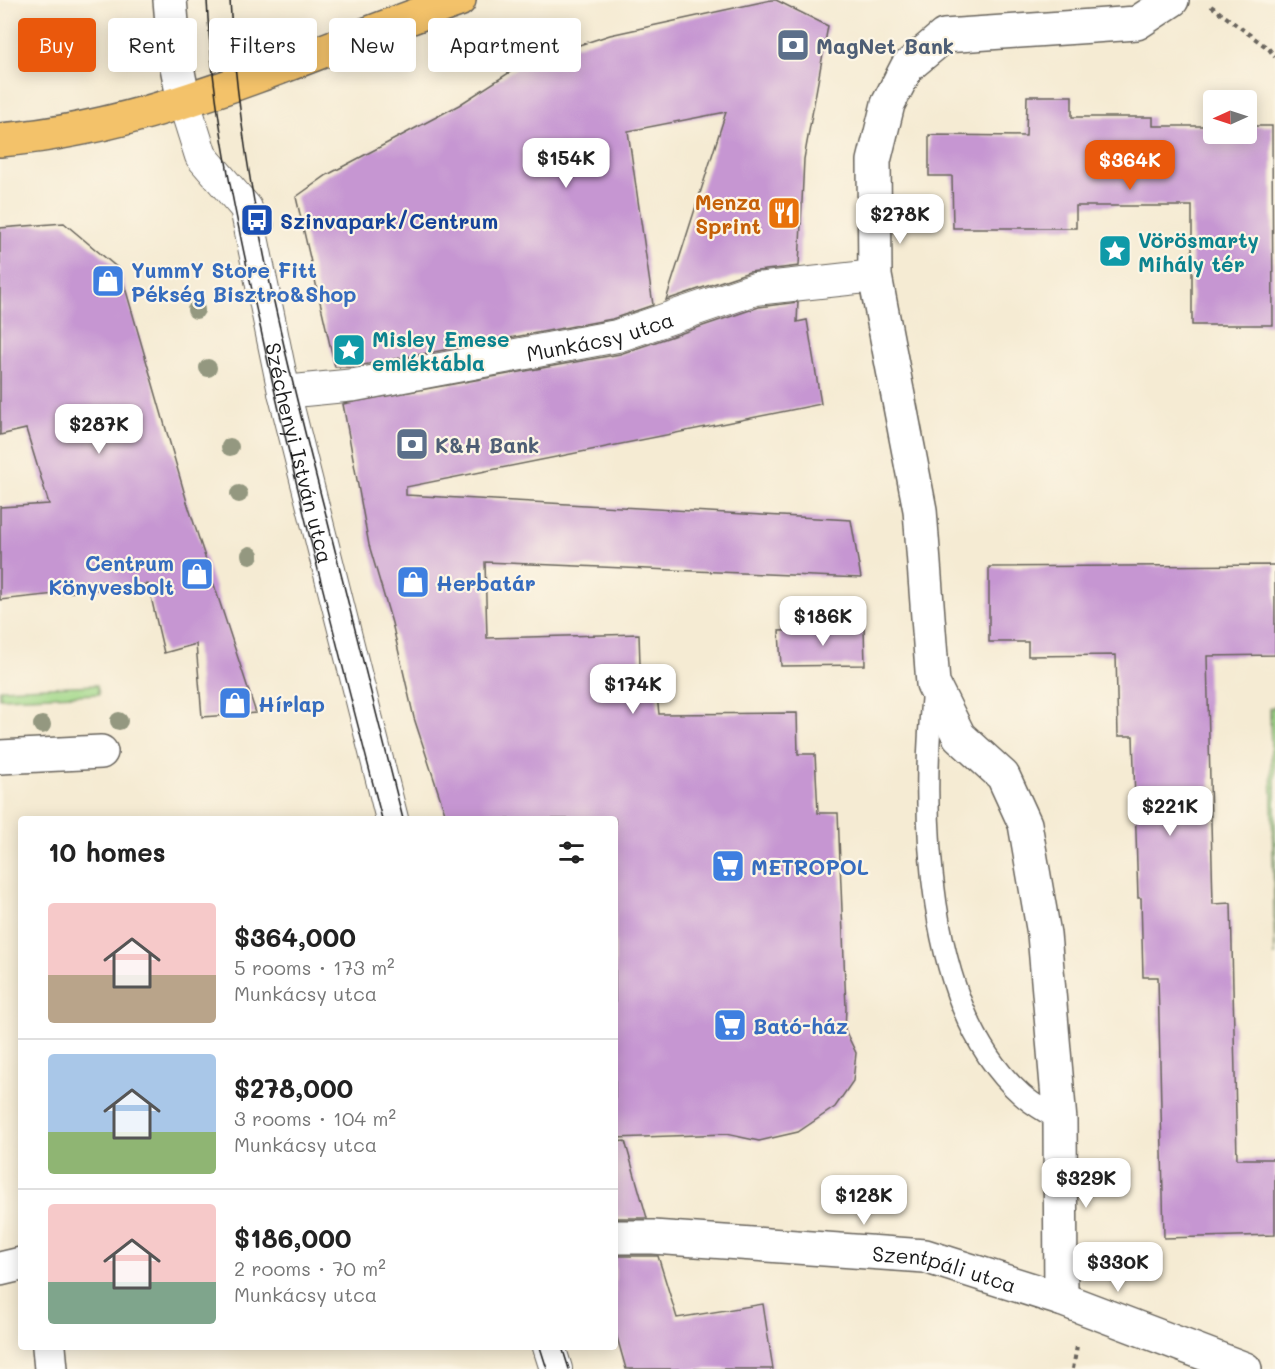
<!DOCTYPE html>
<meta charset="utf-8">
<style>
body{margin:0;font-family:Mali,sans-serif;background:#f2f2f2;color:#222;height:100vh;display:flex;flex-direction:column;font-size:22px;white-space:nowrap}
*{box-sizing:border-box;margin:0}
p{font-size:20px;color:#767676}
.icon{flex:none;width:33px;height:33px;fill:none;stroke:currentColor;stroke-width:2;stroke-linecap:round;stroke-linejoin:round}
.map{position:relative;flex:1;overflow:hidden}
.details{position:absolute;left:18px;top:816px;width:600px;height:534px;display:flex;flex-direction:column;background:#fff;border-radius:6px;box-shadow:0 3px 15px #0003}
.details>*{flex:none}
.guide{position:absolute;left:18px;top:18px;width:600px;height:54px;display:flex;gap:12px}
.needle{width:39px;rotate:267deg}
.buttons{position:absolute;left:1203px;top:90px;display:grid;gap:12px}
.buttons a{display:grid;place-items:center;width:54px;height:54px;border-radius:6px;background:#fff;box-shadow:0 3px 15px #0003;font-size:30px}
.price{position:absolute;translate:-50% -51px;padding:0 14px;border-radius:12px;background:#fff;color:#222;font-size:20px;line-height:39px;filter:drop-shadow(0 2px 3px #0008)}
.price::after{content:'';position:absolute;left:50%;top:36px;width:18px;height:14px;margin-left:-9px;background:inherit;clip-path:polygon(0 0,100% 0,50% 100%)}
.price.selected{background:#ea580c;color:#fff}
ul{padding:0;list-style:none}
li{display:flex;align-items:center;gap:18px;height:150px;padding:0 30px}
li+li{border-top:2px solid #e0e0e0}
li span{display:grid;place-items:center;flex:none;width:168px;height:120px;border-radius:6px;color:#555}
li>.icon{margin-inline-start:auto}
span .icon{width:72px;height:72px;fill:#fffc;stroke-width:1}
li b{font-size:26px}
h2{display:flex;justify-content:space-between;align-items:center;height:72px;padding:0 30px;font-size:26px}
.tag{padding:0 21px;border-radius:6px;background:#fff;box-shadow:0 3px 15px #0003;font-size:21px;line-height:54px}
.tag.selected{background:#ea580c;color:#fff}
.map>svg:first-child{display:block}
.green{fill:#a1d889;stroke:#5e7a52;stroke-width:1.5}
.building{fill:#c696d2}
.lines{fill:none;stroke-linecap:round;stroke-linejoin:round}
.service-casing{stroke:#68645c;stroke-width:24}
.pedestrian-casing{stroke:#68645c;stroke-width:34}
.minor-casing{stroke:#68645c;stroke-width:36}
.tertiary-casing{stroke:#68645c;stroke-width:36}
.primary-casing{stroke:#68645c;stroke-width:36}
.path{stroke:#68645c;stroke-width:4;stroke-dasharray:4.5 4.5;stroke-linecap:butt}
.service{stroke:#fff;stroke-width:21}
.pedestrian{stroke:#fff;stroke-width:32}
.minor{stroke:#fff;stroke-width:33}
.tertiary{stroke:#fff;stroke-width:33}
.primary{stroke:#f3c26a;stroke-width:33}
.tram{stroke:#1c1c1c;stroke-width:1.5}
.tree{fill:#949880}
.labels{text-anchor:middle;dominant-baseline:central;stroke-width:4.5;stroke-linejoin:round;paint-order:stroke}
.service-label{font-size:21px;font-weight:bold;fill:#4e5e75;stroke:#fcf5e5;text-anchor:start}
.food-label{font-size:21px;font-weight:bold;fill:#c56008;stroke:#fcf5e5;text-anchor:end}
.transit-label{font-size:21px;font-weight:bold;fill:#164399;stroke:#fcf5e5;text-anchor:start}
.culture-label{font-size:21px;font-weight:bold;fill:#0d838f;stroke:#fcf5e5;text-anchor:start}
.shop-label{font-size:21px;font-weight:bold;fill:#366cbe;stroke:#fcf5e5;text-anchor:start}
.street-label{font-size:21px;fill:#1c1c1c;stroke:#fcf5e5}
</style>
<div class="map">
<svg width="1275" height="1369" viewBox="0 0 1275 1369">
<rect width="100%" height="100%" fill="#fcf5e5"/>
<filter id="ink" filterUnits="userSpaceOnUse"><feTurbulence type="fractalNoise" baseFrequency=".0167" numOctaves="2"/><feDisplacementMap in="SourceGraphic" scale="12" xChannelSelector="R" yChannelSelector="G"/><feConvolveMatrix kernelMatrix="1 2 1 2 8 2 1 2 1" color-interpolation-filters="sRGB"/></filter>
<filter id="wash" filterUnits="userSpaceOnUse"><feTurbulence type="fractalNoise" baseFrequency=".008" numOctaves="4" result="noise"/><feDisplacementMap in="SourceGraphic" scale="24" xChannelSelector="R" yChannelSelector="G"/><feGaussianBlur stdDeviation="1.35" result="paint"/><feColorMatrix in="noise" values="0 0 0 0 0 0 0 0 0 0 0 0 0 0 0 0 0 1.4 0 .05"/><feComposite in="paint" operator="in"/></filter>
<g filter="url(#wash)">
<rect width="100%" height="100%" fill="#f5ebd3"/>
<g class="green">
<polygon points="97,685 99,694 0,698 0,689"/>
<polygon points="1275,707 1275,956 1270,708"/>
</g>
<g id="blocks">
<g class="building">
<polygon points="771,0 776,0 828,26 804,159 799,266 749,272 666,300 726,112 628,131 653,305 612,319 352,367 335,367 296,197 327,175 459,105 524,63 610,35"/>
<polygon points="1027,96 1072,96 1072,117 1153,117 1153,126 1214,126 1214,134 1246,134 1246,126 1272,126 1273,325 1192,325 1192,206 1076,206 1076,228 953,228 952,176 929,176 929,135 1026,136"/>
<polygon points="64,223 120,270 187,502 256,713 202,717 196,644 164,653 148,584 0,600 0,507 49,504 26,429 0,435 0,228"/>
<polygon points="798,302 797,322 807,320 821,404 406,487 406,495 851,520 861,578 485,562 487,638 639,634 641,695 657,696 659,714 797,713 798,754 815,754 818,813 838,813 846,1008 845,1030 856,1053 853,1081 835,1107 798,1132 759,1141 726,1134 615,1138 615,819 447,819 414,718 392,623 369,545 343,404 620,354 759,307"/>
<polygon points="1275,565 1275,655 1207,656 1213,904 1231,903 1237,1159 1275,1159 1275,1235 1164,1238 1158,977 1143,977 1141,898 1138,898 1133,736 1118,736 1116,655 1028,656 1028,642 989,642 989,567"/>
<polygon points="864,628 865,665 781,666 779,631"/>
<polygon points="625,1141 647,1218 615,1218 615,1142"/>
<polygon points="615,1256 658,1256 677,1318 763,1304 773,1369 626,1369 615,1330"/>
</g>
</g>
</g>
<g filter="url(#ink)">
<use href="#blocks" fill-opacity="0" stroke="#68645c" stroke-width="1.5"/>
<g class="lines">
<g class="service-casing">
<path id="service" d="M933 688C921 808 923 1008 1022 1095 1033 1105 1047 1112 1060 1121"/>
</g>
<g class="pedestrian-casing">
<g id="pedestrian">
<path id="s1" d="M184 102 201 156 246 208 284 392 392 819"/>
<path id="s2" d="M284 392 355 385 617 336 755 289 875 276"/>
<polyline points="549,1347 556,1369"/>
</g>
</g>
<g class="minor-casing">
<g id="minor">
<polyline points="0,757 101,752"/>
<polyline points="1061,1299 1060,1121 1044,934 1025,824 1003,776 959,736 933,684 920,510 875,276 874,161 888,104 907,67 944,36 1137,23 1172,0"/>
<polyline points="49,1347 51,1369"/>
</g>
</g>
<g class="tertiary-casing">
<g id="tertiary">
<polyline points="170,0 175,57 184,102"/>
<path id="s3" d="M615 1237H653L925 1256 1061 1299 1245 1369"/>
<polyline points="0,1269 21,1264"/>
</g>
</g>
<g class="primary-casing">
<path id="primary" d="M0 140C161 127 308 52 459 0"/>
</g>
<g class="path">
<polyline points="1211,6 1269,49 1275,57"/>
<polyline points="1073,1369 1077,1346"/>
</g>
<use href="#service" class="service"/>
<use href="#pedestrian" class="pedestrian"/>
<use href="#minor" class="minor"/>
<use href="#tertiary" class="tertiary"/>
<use href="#primary" class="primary"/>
<g class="tram">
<path d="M207 0C212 110 236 219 260 326 296 491 340 655 382 819"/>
<path d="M230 0C239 172 281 341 324 507 351 611 377 715 403 819"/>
<polyline points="540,1347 547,1369"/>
<polyline points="562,1347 569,1369"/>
</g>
</g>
<g class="tree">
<circle cx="266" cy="225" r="9"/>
<circle cx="196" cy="310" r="9"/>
<circle cx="208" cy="368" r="9"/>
<circle cx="230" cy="447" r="9"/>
<circle cx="239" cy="494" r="9"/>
<circle cx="250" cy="555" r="9"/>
<circle cx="119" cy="721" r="9"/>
<circle cx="42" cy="725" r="9"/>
</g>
</g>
<defs>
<g id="bank-square" transform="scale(1.725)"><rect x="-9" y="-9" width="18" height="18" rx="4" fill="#5c6f8a" stroke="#fcf5e5"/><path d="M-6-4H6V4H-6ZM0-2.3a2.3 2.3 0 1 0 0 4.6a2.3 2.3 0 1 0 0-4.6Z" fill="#fff"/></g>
<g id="restaurant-square" transform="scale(1.725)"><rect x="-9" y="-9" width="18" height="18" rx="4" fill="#e8710a" stroke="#fcf5e5"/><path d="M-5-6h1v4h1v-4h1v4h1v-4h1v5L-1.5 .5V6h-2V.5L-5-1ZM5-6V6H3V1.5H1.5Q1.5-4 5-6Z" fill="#fff"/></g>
<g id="bus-square" transform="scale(1.725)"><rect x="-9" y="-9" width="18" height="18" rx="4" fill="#1a4fb4" stroke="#fcf5e5"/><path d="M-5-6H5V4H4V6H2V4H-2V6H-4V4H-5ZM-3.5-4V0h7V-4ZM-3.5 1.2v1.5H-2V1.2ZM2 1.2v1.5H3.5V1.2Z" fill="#fff"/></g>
<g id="sight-square" transform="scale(1.725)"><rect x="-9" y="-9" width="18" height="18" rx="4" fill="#0f9aa8" stroke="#fcf5e5"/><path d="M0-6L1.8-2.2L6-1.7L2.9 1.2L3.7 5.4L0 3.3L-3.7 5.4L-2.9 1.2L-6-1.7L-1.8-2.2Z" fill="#fff"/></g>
<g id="shop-square" transform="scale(1.725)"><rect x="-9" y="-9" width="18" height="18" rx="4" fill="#3f7fe0" stroke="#fcf5e5"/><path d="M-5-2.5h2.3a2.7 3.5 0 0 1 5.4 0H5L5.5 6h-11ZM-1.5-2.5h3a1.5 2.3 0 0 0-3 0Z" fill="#fff"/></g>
<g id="supermarket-square" transform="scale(1.725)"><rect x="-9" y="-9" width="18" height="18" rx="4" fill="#3f7fe0" stroke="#fcf5e5"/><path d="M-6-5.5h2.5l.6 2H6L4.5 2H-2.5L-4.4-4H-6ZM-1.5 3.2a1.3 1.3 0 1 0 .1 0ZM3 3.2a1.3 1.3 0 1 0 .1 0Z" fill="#fff"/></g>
</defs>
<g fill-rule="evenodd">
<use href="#bank-square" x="793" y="45"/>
<use href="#restaurant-square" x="784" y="213"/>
<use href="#bus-square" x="257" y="220"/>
<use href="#sight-square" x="1115" y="251"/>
<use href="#shop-square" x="108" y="281"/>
<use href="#sight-square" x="349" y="350"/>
<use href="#bank-square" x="412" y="444"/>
<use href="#shop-square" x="197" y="574"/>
<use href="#shop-square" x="413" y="582"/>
<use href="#shop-square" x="235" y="703"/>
<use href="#supermarket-square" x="728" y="866"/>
<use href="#supermarket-square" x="730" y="1025"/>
</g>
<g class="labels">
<g class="service-label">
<text x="816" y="45">MagNet Bank</text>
<text x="435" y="444">K&amp;H Bank</text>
</g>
<g class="food-label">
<text x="761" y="201">Menza<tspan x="761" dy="24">Sprint</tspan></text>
</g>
<g class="transit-label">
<text x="280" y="220">Szinvapark/Centrum</text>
</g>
<g class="culture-label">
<text x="1138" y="239">Vörösmarty<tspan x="1138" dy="24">Mihály tér</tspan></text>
<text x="372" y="338">Misley Emese<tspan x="372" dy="24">emléktábla</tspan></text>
</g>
<g class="shop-label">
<text x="131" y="269">YummY Store Fitt<tspan x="131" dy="24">Pékség Bisztro&amp;Shop</tspan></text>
<text x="174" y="562" text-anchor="end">Centrum<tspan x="174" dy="24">Könyvesbolt</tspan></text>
<text x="436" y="582">Herbatár</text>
<text x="258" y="703">Hírlap</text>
<text x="751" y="866">METROPOL</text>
<text x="753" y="1025">Bató-ház</text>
</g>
<g class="street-label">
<text stroke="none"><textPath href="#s2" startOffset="321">Munkácsy utca</textPath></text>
<text stroke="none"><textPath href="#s1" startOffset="376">Széchenyi István utca</textPath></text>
<text stroke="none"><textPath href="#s3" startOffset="332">Szentpáli utca</textPath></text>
</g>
</g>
</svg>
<div class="buttons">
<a><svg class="needle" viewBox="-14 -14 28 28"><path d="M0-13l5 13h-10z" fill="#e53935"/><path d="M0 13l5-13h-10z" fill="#767676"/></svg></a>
</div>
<b class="price" style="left:566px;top:189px">$154K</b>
<b class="price selected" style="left:1130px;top:191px">$364K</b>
<b class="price" style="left:900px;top:245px">$278K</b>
<b class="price" style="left:99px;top:455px">$287K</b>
<b class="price" style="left:823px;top:647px">$186K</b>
<b class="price" style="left:633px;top:715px">$174K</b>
<b class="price" style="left:1170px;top:837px">$221K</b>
<b class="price" style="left:1086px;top:1209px">$329K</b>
<b class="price" style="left:864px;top:1226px">$128K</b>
<b class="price" style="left:1118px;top:1293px">$330K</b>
<div class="guide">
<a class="tag selected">Buy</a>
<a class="tag">Rent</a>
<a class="tag">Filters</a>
<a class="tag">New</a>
<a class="tag">Apartment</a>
</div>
<section class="details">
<h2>10 homes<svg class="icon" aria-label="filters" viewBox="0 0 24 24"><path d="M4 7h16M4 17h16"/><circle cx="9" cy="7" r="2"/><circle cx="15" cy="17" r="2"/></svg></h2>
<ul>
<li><span style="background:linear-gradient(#f6c9c9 60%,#b9a48a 0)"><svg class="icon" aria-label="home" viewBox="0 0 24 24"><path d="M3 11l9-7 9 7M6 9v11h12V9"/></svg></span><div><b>$364,000</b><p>5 rooms · 173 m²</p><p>Munkácsy utca</p></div></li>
<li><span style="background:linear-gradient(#a9c7e8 65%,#8fb573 0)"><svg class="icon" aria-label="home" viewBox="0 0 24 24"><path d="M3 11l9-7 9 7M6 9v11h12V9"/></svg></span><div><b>$278,000</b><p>3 rooms · 104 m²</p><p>Munkácsy utca</p></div></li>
<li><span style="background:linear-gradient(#f6c9c9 65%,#7fa58c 0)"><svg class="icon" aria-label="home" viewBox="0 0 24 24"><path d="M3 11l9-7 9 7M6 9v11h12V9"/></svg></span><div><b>$186,000</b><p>2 rooms · 70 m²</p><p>Munkácsy utca</p></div></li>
</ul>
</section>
</div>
